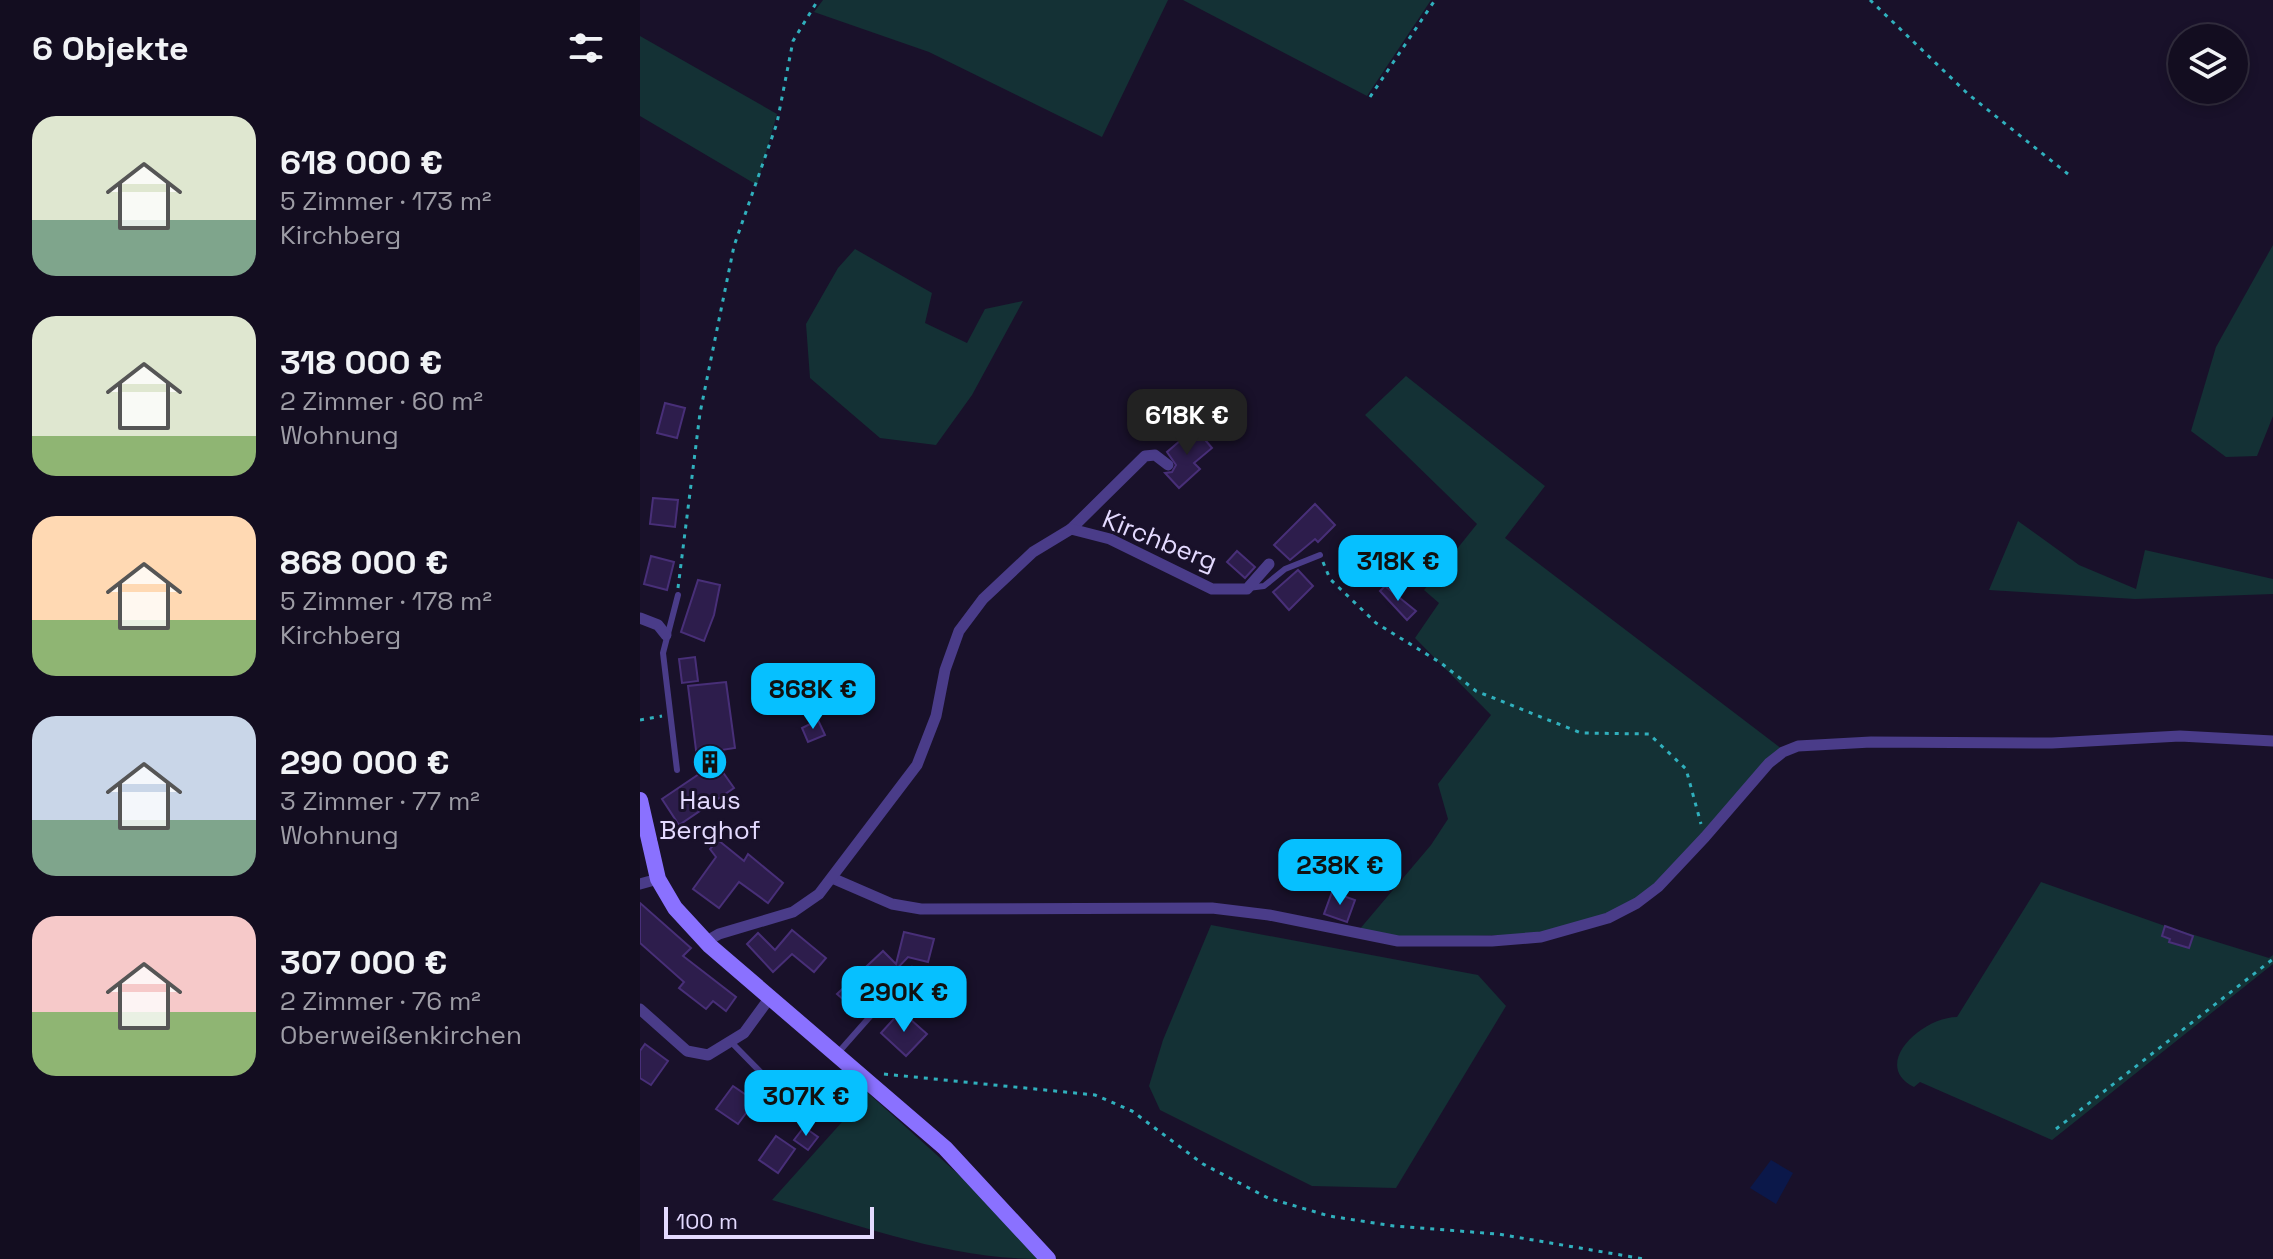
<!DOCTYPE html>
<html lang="de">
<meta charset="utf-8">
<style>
body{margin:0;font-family:"Space Grotesk",sans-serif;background:#1c1629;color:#f1f3f6;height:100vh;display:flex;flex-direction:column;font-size:30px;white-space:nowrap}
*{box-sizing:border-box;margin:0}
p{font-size:26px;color:#9d9ca5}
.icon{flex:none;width:44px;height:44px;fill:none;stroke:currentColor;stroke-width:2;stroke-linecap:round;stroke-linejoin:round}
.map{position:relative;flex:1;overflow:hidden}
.details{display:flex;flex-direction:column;background:#130d20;width:640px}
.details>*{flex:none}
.controls{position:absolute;left:1528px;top:24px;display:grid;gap:16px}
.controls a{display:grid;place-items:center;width:80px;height:80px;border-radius:50%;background:#130d20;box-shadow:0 4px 12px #0003,0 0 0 2px #322d3e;font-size:40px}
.scale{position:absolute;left:24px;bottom:20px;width:210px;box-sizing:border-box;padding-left:8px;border:4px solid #e4daff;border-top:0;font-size:22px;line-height:28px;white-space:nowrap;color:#e4daff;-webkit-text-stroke:6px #19112a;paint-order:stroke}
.price{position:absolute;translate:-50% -68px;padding:0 18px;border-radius:16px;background:#06c0ff;color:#111;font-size:26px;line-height:52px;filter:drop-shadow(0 2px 4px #0008)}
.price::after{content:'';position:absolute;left:50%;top:48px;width:24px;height:18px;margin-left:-12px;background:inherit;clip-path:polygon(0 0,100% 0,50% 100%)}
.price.on{background:#222;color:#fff}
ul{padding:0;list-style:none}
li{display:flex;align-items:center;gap:24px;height:200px;padding:0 32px}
li span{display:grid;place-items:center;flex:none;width:224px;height:160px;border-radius:24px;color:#555}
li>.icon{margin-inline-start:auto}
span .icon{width:96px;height:96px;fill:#fffc;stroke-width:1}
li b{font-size:34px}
h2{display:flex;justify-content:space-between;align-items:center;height:96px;padding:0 32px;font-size:34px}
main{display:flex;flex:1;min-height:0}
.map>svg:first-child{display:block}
.green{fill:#143135}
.water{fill:#0b184a}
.building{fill:#2d1d4c;stroke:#482f78;stroke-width:2}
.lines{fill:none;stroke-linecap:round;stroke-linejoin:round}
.path{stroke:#30b0bd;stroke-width:3;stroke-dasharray:4 6;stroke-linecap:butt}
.lane{stroke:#4a3c89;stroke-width:6}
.street{stroke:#4a3c89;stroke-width:11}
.secondary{stroke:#8a71ff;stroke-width:16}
.labels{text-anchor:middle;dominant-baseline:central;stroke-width:6;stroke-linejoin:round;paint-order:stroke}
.street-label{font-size:26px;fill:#e4daff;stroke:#19112a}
.poi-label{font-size:26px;fill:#e4daff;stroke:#19112a}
</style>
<main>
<section class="details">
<h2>6 Objekte<svg class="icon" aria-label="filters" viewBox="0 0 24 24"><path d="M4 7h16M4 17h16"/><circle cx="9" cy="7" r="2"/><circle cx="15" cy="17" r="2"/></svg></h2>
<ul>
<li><span style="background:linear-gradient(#dfe7d0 65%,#7fa58c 0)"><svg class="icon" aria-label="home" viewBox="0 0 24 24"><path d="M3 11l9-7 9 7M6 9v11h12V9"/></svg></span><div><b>618 000 €</b><p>5 Zimmer · 173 m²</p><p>Kirchberg</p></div></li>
<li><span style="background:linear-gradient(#dfe7d0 75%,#8fb573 0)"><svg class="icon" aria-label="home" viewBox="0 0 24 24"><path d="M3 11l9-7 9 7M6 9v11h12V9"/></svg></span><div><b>318 000 €</b><p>2 Zimmer · 60 m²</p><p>Wohnung</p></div></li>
<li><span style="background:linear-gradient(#ffd9b3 65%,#8fb573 0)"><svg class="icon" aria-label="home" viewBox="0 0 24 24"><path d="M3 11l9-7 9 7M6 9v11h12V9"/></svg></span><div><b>868 000 €</b><p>5 Zimmer · 178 m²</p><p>Kirchberg</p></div></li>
<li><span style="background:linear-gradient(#c9d6e8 65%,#7fa58c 0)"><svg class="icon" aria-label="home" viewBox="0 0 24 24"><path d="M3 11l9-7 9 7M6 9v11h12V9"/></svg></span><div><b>290 000 €</b><p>3 Zimmer · 77 m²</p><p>Wohnung</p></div></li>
<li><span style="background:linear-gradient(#f6c9c9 60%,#8fb573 0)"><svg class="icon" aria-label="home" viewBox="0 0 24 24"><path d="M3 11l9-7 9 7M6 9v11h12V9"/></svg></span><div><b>307 000 €</b><p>2 Zimmer · 76 m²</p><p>Oberweißenkirchen</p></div></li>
</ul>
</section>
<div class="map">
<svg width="1633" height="1259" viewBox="0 0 1633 1259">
<rect width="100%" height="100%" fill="#19112a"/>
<g class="green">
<polygon points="183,0 528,0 462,137 289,52 174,12"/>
<polygon points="543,0 791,0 727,96"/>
<polygon points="0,36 137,114 117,185 0,116"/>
<polygon points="1633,245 1633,416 1617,456 1586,457 1551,431 1576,347"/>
<polygon points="215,249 292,293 285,323 327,343 345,309 383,301 332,395 296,445 240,438 170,378 166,324 198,268"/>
<polygon points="766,376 905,486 865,538 1142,749 1016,885 995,901 967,915 900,934 758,938 719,930 791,845 808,819 798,784 851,715 775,638 799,603 784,590 837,524 725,415"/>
<polygon points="1378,521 1439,565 1496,589 1505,550 1633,579 1633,594 1495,599 1349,590"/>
<path d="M1401 882 1525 926 1629 958 1633 955V964L1412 1140 1280 1082 1274 1087C1230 1065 1282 1017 1317 1017Z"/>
<polygon points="571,925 838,975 866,1006 756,1188 672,1186 520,1110 509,1086 523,1040"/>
<path d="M228 1093 328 1183 400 1259C308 1259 219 1225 132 1200Z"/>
</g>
<polygon class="water" points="1131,1160 1153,1173 1136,1204 1110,1188"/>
<g class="building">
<polygon points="25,403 45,408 37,438 17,433"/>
<polygon points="555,428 572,448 554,463 560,469 539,488 525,473 532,472 536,465 527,452"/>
<polygon points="13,498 38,500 35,527 10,524"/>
<polygon points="675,504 695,525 678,542 675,539 650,560 634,545"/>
<polygon points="597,551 615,567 605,578 587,562"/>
<polygon points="11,556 34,562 27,590 4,584"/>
<polygon points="658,570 673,586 649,610 633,592"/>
<polygon points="58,580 80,585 74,615 64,641 41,632"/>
<polygon points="745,586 776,611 767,620 740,591"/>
<polygon points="55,657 58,681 42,683 39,659"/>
<polygon points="86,682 95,748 81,750 82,771 94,788 39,825 22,799 59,774 48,686"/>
<polygon points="178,720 185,735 168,742 162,728"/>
<polygon points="78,840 104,861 108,854 143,883 128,903 99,882 79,908 53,889 76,857 70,849"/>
<polygon points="692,892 715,900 707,922 684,914"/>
<polygon points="0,903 51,948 43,956 96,997 86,1011 73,1001 66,1009 39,988 44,982 0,943"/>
<polygon points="1525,926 1553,936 1549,948 1529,942 1530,939 1522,936"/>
<polygon points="152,930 186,958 174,972 152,954 133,972 107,944 118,933 135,950"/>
<polygon points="264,932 294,939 288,962 268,957 232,995 237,999 222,1016 197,994 243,951 256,964"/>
<polygon points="261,1011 287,1034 266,1056 241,1033"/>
<polygon points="5,1044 28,1061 11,1085 0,1078 0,1051"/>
<polygon points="175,1082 196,1098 180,1119 159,1103"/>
<polygon points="93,1086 115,1101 98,1124 76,1109"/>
<polygon points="164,1127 178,1137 168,1150 154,1140"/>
<polygon points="136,1136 155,1149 138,1173 119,1160"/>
</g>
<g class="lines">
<g class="path">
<polyline points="1230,0 1328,94 1428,174"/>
<polyline points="730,97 795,0"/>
<polyline points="683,562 690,579 736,623 801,663 836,691 941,733 1009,734 1046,769 1061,824"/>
<polyline points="38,588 60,413 94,246 137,123 153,41 178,0"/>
<polyline points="0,720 22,716"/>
<polyline points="244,1074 455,1095 492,1111 563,1164 628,1198 689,1216 754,1226 858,1234 1004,1259"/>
<polyline points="1416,1129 1633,959"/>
</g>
<g class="lane">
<polyline points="608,588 624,586 645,569 680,555"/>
<polyline points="37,770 23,653 38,595"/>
<polyline points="91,1042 144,1096"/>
<polyline points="197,1054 272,969"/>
</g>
<g class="street">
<polyline points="431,529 505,456 515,455 528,465"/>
<polyline points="0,618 18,625 26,635"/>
<polyline points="192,878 252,904 281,909 572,908 629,915 758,941 852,941 901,937 968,918 997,903 1018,887 1065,837 1129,763 1143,752 1158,746 1231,742 1412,743 1540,736 1633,741"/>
<polyline points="0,884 18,879"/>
<polyline points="70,946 72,938 79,934 153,912 179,894 277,765 296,716 305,670 319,631 343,599 393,552 431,529 470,539 572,589 607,589 629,564"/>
<polyline points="0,1009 47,1051 68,1055 104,1033 131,996"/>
</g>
<polyline class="secondary" points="0,800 18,879 35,908 70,946 305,1148 408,1259"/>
</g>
<defs>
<g id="building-disc" transform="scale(1.8)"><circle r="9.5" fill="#06c0ff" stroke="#19112a"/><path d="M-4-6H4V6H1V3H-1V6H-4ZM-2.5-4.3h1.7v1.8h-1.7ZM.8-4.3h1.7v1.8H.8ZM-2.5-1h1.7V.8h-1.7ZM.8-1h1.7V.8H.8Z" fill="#111"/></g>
</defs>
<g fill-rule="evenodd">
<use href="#building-disc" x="70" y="762"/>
</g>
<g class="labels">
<g class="street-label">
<text transform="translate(520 540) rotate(22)">Kirchberg</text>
</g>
<g class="poi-label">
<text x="70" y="800">Haus<tspan x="70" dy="30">Berghof</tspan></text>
</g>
</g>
</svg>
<div class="controls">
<a><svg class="icon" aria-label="layers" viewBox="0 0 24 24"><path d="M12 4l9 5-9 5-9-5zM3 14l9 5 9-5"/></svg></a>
</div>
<div class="scale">100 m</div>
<b class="price on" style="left:547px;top:457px">618K €</b>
<b class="price" style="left:758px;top:603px">318K €</b>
<b class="price" style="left:173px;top:731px">868K €</b>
<b class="price" style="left:700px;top:907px">238K €</b>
<b class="price" style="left:264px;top:1034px">290K €</b>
<b class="price" style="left:166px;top:1138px">307K €</b>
</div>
</main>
